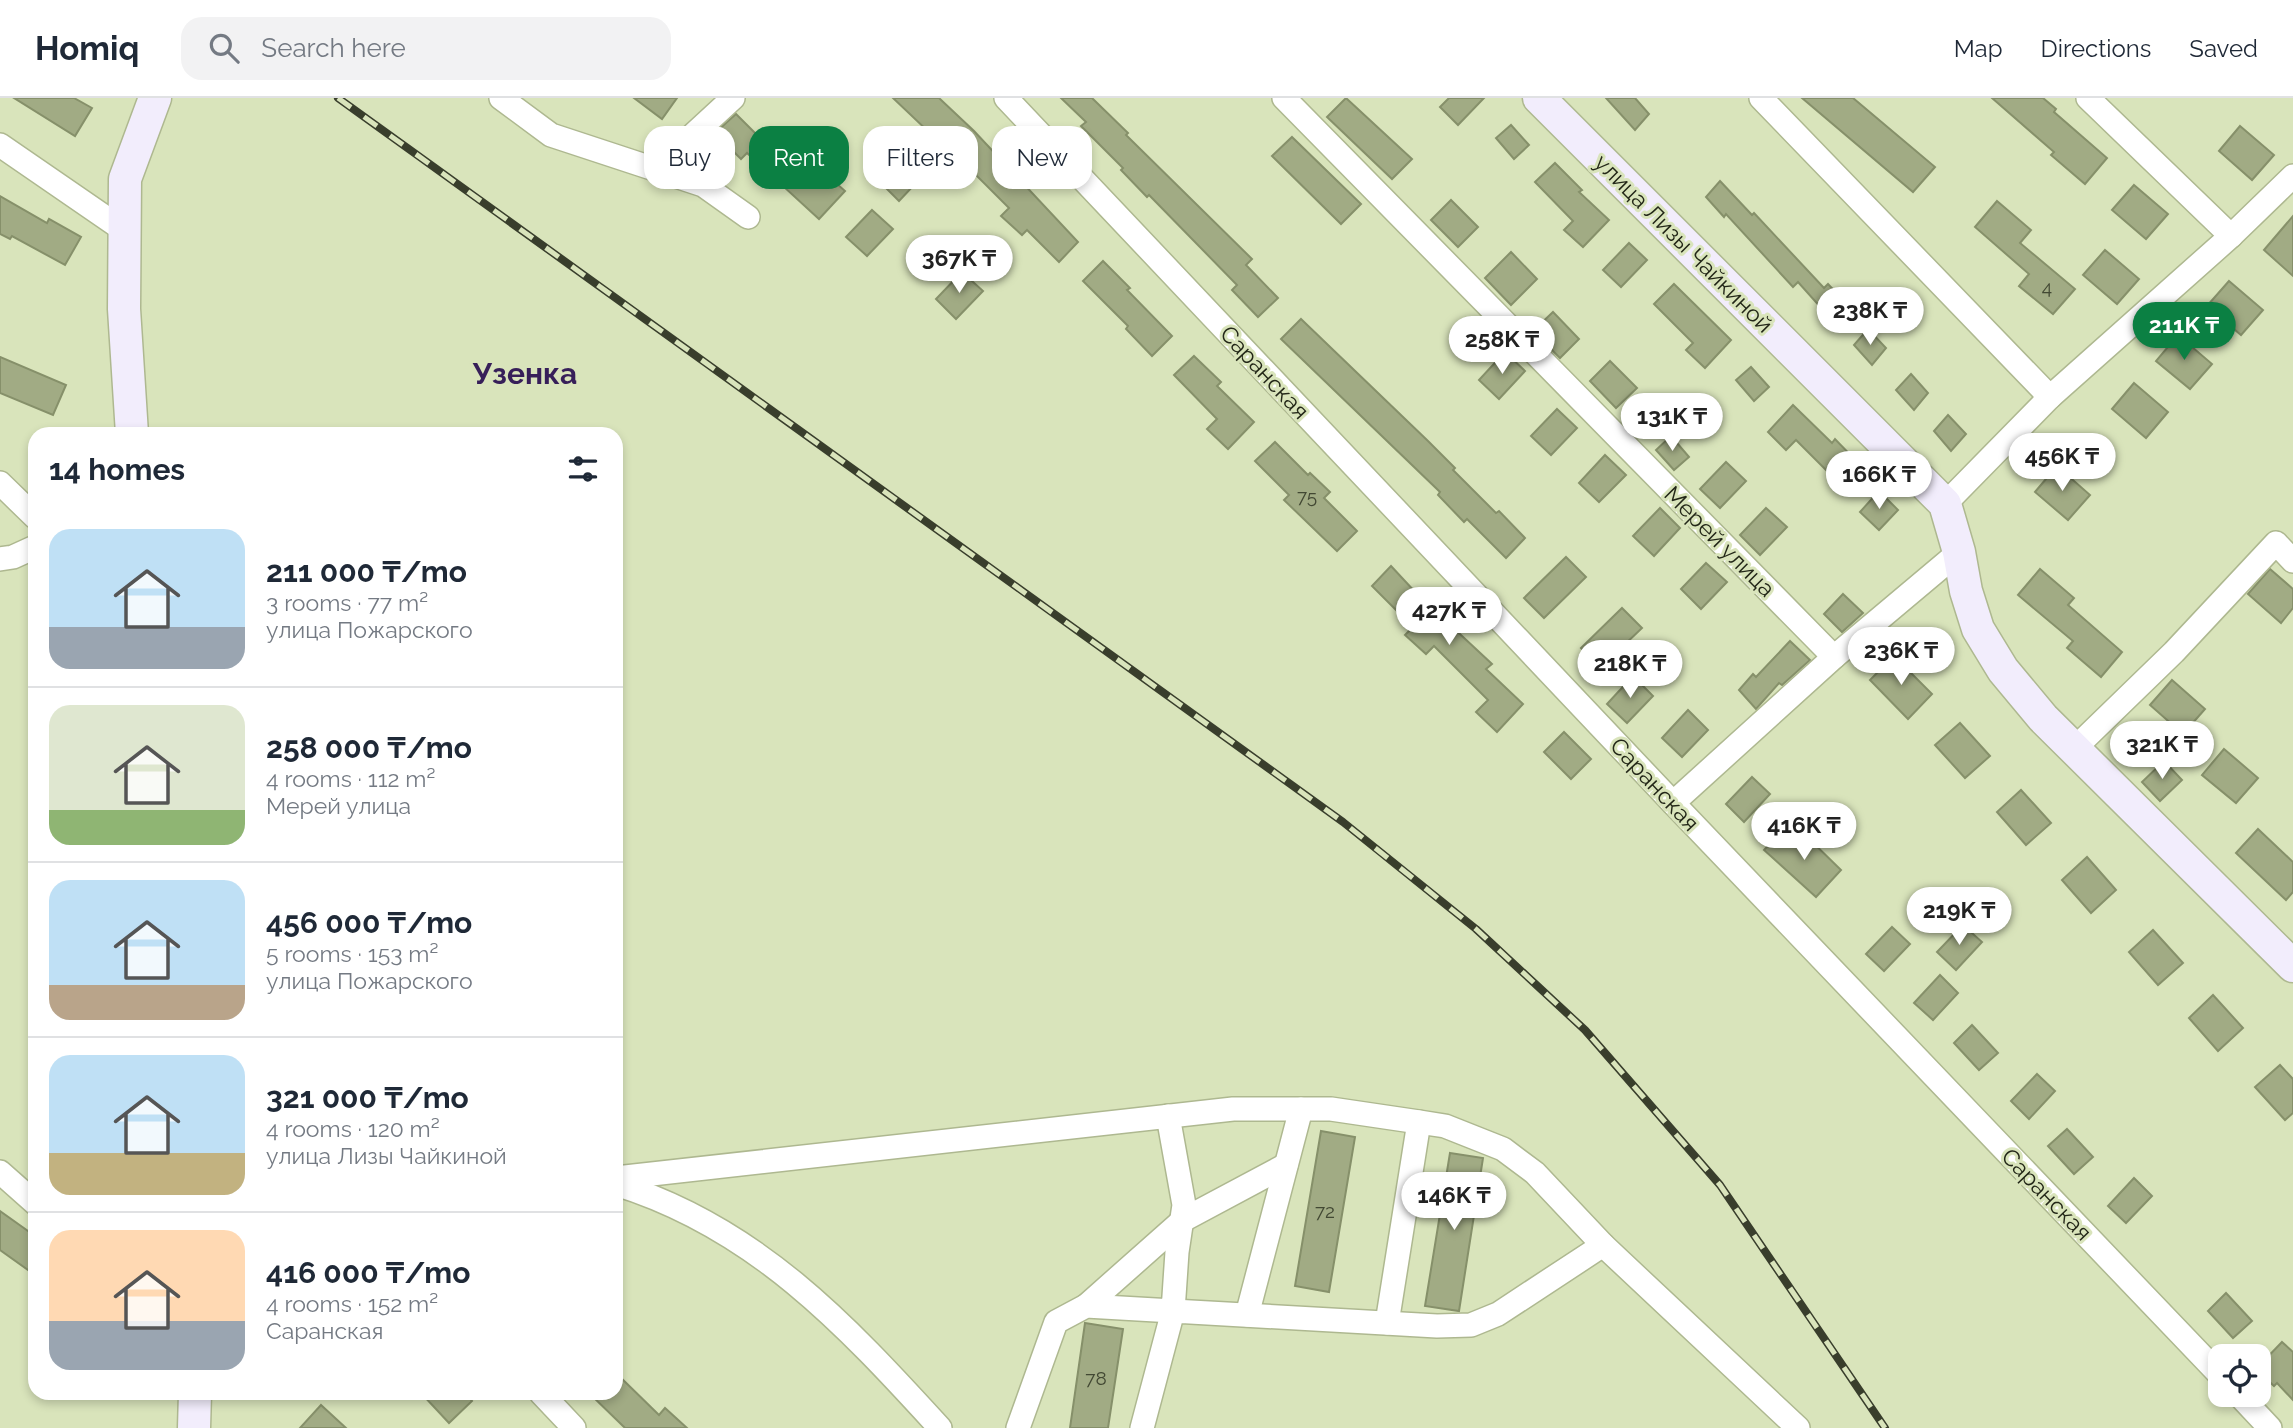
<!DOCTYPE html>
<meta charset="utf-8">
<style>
body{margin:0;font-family:Raleway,sans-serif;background:#f2f2f3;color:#1f2937;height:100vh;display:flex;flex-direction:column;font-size:26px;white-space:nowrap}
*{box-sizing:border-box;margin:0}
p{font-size:23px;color:#747a83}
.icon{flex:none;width:38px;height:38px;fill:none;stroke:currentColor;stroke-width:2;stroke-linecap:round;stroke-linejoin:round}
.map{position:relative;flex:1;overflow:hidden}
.panel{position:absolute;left:28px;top:329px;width:595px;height:973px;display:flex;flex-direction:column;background:#fff;border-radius:21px;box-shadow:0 4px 10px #0003}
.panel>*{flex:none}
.banner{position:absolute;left:644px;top:28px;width:665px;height:63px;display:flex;gap:14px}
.buttons{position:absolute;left:2208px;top:1246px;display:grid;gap:14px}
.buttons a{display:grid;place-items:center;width:63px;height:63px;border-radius:14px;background:#fff;box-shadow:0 4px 10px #0003;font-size:35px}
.price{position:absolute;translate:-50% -60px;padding:0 16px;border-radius:24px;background:#fff;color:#222;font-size:23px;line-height:46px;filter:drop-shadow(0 2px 4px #0008)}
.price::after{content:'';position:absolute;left:50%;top:42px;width:21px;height:16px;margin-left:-10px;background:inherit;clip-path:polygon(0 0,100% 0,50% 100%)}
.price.selected{background:#0b8043;color:#fff}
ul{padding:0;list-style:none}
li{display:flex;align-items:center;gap:21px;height:175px;padding:0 21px}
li+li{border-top:2px solid #e0e1e3}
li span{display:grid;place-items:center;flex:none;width:196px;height:140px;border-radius:21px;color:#555}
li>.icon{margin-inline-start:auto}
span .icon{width:84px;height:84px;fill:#fffc;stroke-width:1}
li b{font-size:30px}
h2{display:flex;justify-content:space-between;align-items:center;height:84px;padding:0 21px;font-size:30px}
.pill{padding:0 24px;border-radius:21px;background:#fff;box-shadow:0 4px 10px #0003;font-size:24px;line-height:63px}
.pill.selected{background:#0b8043;color:#fff}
header{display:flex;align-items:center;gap:42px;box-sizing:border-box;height:98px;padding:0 35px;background:#fff;border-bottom:2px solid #e0e1e3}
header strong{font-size:33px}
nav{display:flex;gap:38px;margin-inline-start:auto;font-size:24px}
.search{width:490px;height:63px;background:#f2f2f3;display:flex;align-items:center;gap:18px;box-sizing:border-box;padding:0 24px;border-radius:21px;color:#747a83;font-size:26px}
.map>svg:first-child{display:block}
.building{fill:#a1ab84;stroke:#86906a;stroke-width:2}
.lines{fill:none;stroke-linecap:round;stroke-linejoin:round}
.street-casing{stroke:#aeb890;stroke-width:26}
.secondary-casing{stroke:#aeb890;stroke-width:35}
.street{stroke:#fff;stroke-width:23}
.secondary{stroke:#f2edfc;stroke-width:32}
.rail-casing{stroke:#393e2c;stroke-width:8}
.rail{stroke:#d9e4bb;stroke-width:5;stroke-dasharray:16;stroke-linecap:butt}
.labels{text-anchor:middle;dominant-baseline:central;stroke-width:6;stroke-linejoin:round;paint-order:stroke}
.number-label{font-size:19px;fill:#424833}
.street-label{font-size:23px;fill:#232718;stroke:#d9e4bb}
.district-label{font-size:30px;font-weight:bold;fill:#371f59;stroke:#d9e4bb}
</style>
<header>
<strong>Homiq</strong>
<div class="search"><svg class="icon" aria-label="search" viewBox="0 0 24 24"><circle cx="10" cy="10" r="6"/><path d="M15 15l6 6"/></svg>Search here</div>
<nav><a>Map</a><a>Directions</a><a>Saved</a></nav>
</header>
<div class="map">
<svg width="2293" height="1330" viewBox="0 0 2293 1330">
<rect width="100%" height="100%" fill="#d9e4bb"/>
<g class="building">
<polygon points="14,0 74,0 92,10 75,38"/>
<polygon points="634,0 677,0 662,21"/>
<polygon points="893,0 939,0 974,33 1078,144 1059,164 1027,132 1022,137 1001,118 1009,110 954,55 948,60 943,56 899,103 879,83 905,56 910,60 932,37"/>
<polygon points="1061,0 1092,0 1128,35 1126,37 1252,161 1246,167 1278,200 1258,219 1232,192 1237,187 1149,97 1147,99 1121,72 1123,70 1081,28 1086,24"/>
<polygon points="1346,0 1412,61 1392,81 1327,19"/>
<polygon points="1449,0 1484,0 1458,27 1440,9"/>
<polygon points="1606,0 1635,0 1649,16 1635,32"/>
<polygon points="1802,0 1853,0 1935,69 1913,94"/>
<polygon points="1992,0 2043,0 2056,11 2054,14 2107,60 2085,86 2051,57 2054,54"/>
<polygon points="736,16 778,58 791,45 845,93 819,121 747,55 741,61 715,35"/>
<polygon points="1511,27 1529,47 1514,61 1496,40"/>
<polygon points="2240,28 2274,57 2252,82 2219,53"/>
<polygon points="1292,39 1361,106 1341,126 1272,58"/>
<polygon points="1555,65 1582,92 1579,94 1609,122 1583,149 1564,132 1573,123 1535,84"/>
<polygon points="1720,83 1752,117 1754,115 1824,190 1828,186 1845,204 1831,221 1798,184 1793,189 1726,116 1724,119 1706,99"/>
<polygon points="2134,87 2168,116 2146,141 2112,112"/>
<polygon points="0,98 47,125 49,121 81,139 65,167 12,138 10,141 0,136"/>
<polygon points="1451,102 1478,129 1458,149 1431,122"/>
<polygon points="1997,103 2031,132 2020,145 2075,191 2053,216 2019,188 2029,176 1975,129"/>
<polygon points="872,112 893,131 867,158 846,139"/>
<polygon points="2293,118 2293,178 2264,152"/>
<polygon points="1629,145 1647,162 1621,189 1603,172"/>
<polygon points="2105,152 2139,181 2117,206 2083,177"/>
<polygon points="1511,154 1537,181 1511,207 1485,180"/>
<polygon points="1103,163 1130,190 1127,192 1172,238 1152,258 1126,231 1128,228 1083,183"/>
<polygon points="962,174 983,193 956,221 936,201"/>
<polygon points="2229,183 2263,212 2241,237 2207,208"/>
<polygon points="1674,186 1731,242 1705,270 1686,252 1693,245 1654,206"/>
<polygon points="1553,214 1579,241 1560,260 1533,233"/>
<polygon points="1301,221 1428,343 1455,370 1453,372 1496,415 1499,413 1525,440 1506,460 1467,421 1464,424 1438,397 1440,394 1281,241"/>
<polygon points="1868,231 1886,250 1872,267 1854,247"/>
<polygon points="2178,237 2212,266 2190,291 2156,263"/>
<polygon points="1505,254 1525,273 1499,301 1479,282"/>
<polygon points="1194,258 1221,284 1217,288 1254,324 1228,351 1207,331 1217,321 1174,277"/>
<polygon points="0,259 66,287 53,317 0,295"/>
<polygon points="1610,263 1637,290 1616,310 1590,283"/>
<polygon points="1751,269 1769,289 1754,303 1736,282"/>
<polygon points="1911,276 1928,295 1914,312 1896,292"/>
<polygon points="2134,285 2168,314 2146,340 2112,311"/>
<polygon points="1793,307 1832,345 1835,341 1862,369 1858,372 1860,374 1845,391 1796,342 1786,352 1768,334"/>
<polygon points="1557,311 1577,330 1551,357 1531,338"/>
<polygon points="1948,317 1966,336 1951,353 1934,333"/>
<polygon points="1671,338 1689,359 1674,372 1656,352"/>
<polygon points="1275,344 1308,377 1310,375 1330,394 1324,400 1357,433 1337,453 1284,402 1289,397 1255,363"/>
<polygon points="1605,357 1626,377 1599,404 1579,385"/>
<polygon points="1726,364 1746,383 1720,410 1700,391"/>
<polygon points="2057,368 2090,397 2068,422 2035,394"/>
<polygon points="1879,393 1898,412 1879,432 1860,414"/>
<polygon points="1660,410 1680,430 1654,458 1633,438"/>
<polygon points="1766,410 1787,429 1760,457 1740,437"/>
<polygon points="1566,459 1586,479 1544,520 1524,500"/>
<polygon points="1706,465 1727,484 1701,511 1681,491"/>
<polygon points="1391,468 1417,496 1492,566 1486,571 1523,606 1497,634 1476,614 1488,602 1434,548 1426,556 1405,537 1413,529 1372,488"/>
<polygon points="2040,471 2074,500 2068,507 2122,554 2101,579 2067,550 2073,543 2018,497"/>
<polygon points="2270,471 2293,491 2293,510 2281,525 2248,496"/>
<polygon points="1843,496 1863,515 1842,534 1824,516"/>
<polygon points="1622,510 1642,530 1600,570 1581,550"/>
<polygon points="1790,543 1810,562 1782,587 1779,585 1756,611 1739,592 1753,576 1756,579"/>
<polygon points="1894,558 1932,596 1908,621 1870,582"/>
<polygon points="1633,578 1653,598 1627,625 1607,606"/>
<polygon points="2172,582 2205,611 2183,636 2150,607"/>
<polygon points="1688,612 1708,632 1682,659 1662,640"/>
<polygon points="1960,625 1990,658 1965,680 1935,647"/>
<polygon points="1564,634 1591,661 1571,681 1544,654"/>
<polygon points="2224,651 2258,680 2236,705 2202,677"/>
<polygon points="2164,663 2182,682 2160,703 2142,684"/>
<polygon points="1752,679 1770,696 1744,724 1726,706"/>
<polygon points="2021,692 2051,725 2026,747 1997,714"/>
<polygon points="2258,731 2293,764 2293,794 2286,802 2236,755"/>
<polygon points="1781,734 1792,744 1802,734 1841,772 1816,799 1764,752"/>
<polygon points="2087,759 2116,792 2091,815 2062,782"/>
<polygon points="1963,827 1982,844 1956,872 1937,854"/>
<polygon points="1892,829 1910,846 1884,873 1866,856"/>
<polygon points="2153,832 2183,865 2158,887 2129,854"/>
<polygon points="1940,877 1958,895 1933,922 1914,905"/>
<polygon points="2213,897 2243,930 2218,953 2189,920"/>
<polygon points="1972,927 1998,955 1979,972 1954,945"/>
<polygon points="2280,967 2293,981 2293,1015 2285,1022 2255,989"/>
<polygon points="2037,976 2055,993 2029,1021 2011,1003"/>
<polygon points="2067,1031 2093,1059 2074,1076 2048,1048"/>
<polygon points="1321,1033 1355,1039 1329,1194 1295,1188"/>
<polygon points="1450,1055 1483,1060 1459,1213 1425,1208"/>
<polygon points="2134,1080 2152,1098 2126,1125 2108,1108"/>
<polygon points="0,1113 35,1138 35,1177 0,1152"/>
<polygon points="2226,1195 2252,1223 2233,1240 2208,1213"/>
<polygon points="1085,1225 1123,1231 1108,1330 1070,1330"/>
<polygon points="2282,1244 2293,1254 2293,1302 2277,1285 2274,1288 2259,1274 2259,1268"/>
<polygon points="616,1275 659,1317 665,1310 687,1330 625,1330 589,1295 616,1295"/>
<polygon points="421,1295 465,1295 472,1303 449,1325"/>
<polygon points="321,1307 346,1330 300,1330"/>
</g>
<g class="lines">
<g class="street-casing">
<g id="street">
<polyline points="501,0 551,37 703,87 748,119"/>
<polyline points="1006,0 1673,705 2221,1278"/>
<polyline points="1284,0 1834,559 1959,454"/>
<polyline points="1761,0 2050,299"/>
<polyline points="2088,0 2231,138"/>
<polyline points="0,47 125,133"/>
<polyline points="656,71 733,0"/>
<polyline points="0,385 35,419"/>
<polyline points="1945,406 2050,299 2231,138 2293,78"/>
<polyline points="0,461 13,459 35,449"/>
<polyline points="2074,651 2174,554 2276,445 2293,463"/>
<polyline points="1673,705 1834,559"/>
<polyline points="0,1074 35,1105"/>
<polyline points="616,1080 1233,1011 1331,1011 1419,1024 1445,1028 1503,1051 1535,1075 1603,1147 1798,1330"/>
<path d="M616 1086C755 1129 845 1226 940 1330"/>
<polyline points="1086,1208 1183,1122 1286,1067"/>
<polyline points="1247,1217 1301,1011"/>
<polyline points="1387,1225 1419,1024"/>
<polyline points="541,1295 574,1330"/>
<polyline points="2239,1297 2270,1330"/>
<polyline points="1018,1330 1056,1224 1086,1208 1173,1213 1177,1154 1184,1107 1168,1018"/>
<polyline points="1142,1330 1173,1213 1437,1228 1471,1227 1498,1216 1603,1147"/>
</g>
</g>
<g class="secondary-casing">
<g id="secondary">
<polyline points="1539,0 1945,406 1959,454 1966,493 1978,531 2003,572 2043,620 2293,868"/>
<polyline points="132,336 124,211 125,81 155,0"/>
<polyline points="194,1330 195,1295"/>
</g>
</g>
<use href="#street" class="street"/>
<use href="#secondary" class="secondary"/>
<g class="rail-casing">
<polyline id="rail" points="338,0 1343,724 1476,831 1585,932 1720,1087 1885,1330"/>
</g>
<use href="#rail" class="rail"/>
</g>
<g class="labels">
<g class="number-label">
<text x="2047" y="189">4</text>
<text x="1307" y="398">75</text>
<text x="1325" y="1113">72</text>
<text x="1096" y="1280">78</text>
</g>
<g class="street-label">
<text transform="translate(1684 145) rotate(45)">улица Лизы Чайкиной</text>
<text transform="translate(1265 274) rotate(47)">Саранская</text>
<text transform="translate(1720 443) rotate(45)">Мерей улица</text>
<text transform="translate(1655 686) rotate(47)">Саранская</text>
<text transform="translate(2047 1096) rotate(46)">Саранская</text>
</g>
<g class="district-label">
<text x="525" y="275">Узенка</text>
</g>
</g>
</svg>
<div class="buttons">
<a><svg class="icon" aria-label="locate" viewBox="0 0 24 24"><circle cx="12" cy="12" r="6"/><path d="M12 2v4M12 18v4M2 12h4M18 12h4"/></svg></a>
</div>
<b class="price" style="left:959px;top:197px">367K ₸</b>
<b class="price" style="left:1870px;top:249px">238K ₸</b>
<b class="price selected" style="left:2184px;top:264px">211K ₸</b>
<b class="price" style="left:1502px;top:278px">258K ₸</b>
<b class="price" style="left:1672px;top:355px">131K ₸</b>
<b class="price" style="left:2062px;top:395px">456K ₸</b>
<b class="price" style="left:1879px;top:413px">166K ₸</b>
<b class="price" style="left:1449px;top:549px">427K ₸</b>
<b class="price" style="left:1901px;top:589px">236K ₸</b>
<b class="price" style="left:1630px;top:602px">218K ₸</b>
<b class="price" style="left:2162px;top:683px">321K ₸</b>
<b class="price" style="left:1804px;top:764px">416K ₸</b>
<b class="price" style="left:1959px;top:849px">219K ₸</b>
<b class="price" style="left:1454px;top:1134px">146K ₸</b>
<div class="banner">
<a class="pill">Buy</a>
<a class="pill selected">Rent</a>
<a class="pill">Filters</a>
<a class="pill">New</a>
</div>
<section class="panel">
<h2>14 homes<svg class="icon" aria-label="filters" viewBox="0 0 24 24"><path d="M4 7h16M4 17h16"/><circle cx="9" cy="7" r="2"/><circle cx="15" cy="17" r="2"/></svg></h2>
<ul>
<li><span style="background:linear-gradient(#bfe0f5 70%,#9aa5b1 0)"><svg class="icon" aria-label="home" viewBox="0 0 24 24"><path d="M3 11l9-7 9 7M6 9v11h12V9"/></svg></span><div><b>211 000 ₸/mo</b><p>3 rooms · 77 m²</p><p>улица Пожарского</p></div></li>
<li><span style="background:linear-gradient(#dfe7d0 75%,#8fb573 0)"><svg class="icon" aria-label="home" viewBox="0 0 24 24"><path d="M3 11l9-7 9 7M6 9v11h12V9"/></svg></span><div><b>258 000 ₸/mo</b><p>4 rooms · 112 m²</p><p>Мерей улица</p></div></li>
<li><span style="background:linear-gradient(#bfe0f5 75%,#b9a48a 0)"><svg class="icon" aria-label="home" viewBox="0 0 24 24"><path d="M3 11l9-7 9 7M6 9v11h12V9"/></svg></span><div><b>456 000 ₸/mo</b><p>5 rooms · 153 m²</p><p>улица Пожарского</p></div></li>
<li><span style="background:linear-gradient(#bfe0f5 70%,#c2b280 0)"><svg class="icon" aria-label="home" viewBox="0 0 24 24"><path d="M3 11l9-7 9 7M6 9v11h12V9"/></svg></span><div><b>321 000 ₸/mo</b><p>4 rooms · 120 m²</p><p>улица Лизы Чайкиной</p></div></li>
<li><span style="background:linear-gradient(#ffd9b3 65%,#9aa5b1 0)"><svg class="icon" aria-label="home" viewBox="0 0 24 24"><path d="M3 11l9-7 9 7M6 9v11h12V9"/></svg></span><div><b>416 000 ₸/mo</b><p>4 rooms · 152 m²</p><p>Саранская</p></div></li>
</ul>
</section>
</div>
